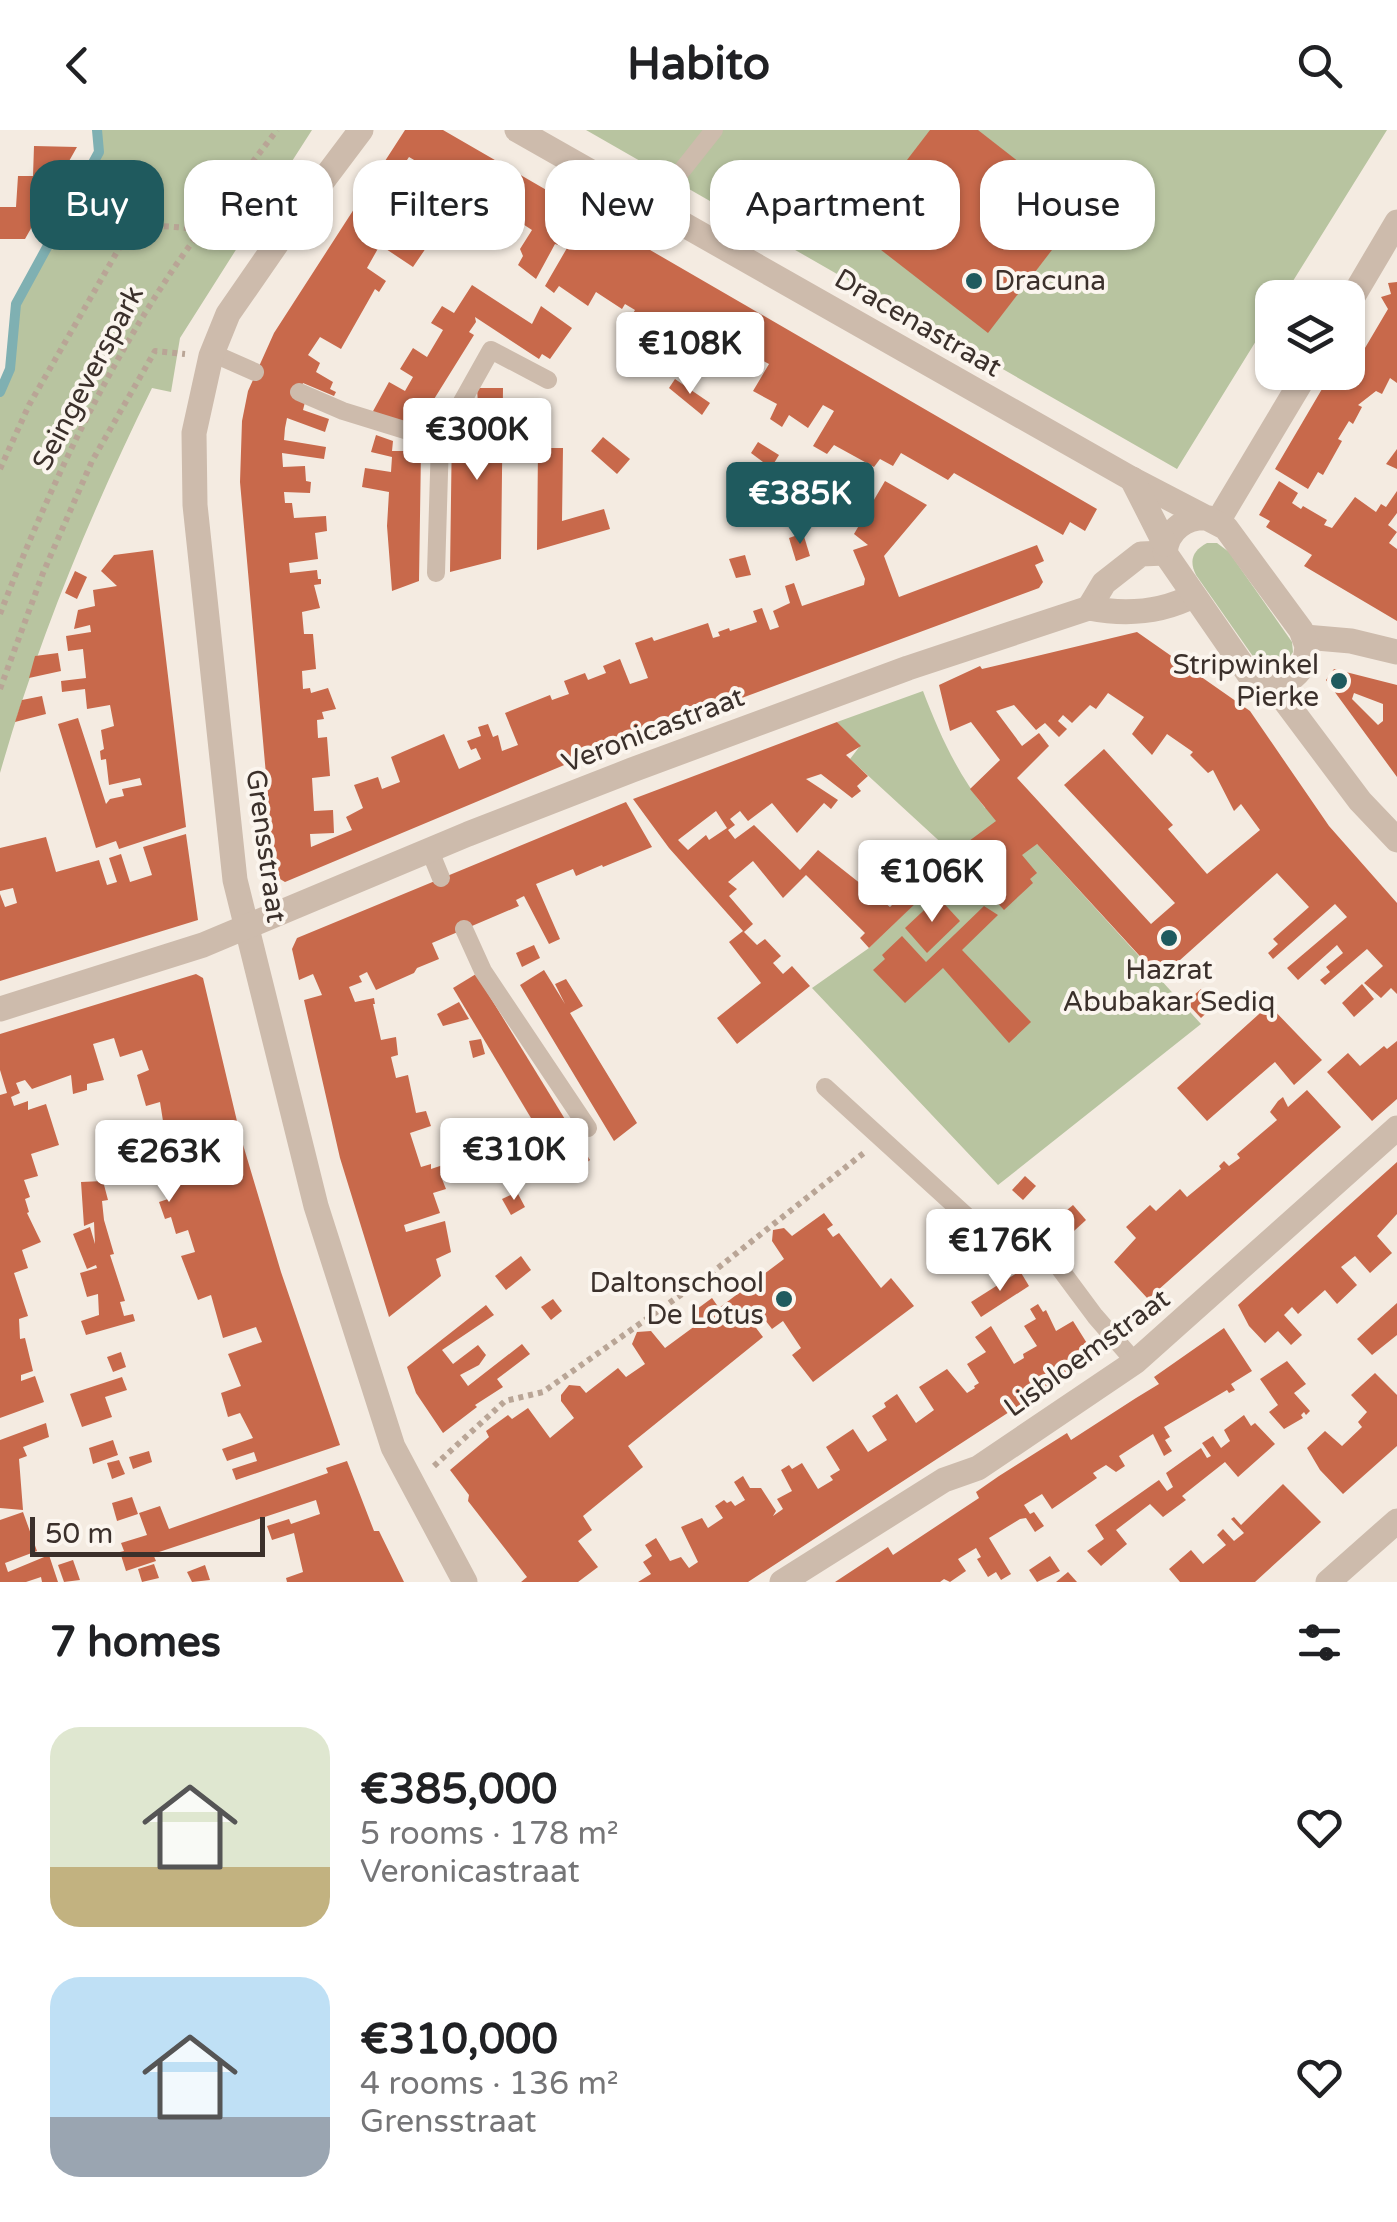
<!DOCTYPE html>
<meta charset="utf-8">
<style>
body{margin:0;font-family:"Varela Round",sans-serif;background:#f6f6f6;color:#202124;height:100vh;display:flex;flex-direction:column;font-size:38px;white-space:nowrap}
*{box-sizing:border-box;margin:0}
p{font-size:32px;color:#757577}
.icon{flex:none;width:55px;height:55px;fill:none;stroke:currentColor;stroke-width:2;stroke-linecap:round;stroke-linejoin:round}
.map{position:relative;height:1452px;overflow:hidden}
.details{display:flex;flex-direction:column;background:#fff;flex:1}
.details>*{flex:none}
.top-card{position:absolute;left:30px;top:30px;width:1338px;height:90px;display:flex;gap:20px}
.tools{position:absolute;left:1255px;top:150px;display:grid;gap:20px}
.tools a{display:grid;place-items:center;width:110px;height:110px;border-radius:20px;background:#fff;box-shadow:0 2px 8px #0004;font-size:50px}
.scale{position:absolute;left:30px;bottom:25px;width:235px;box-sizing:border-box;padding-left:10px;border:5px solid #3b302b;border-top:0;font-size:28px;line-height:35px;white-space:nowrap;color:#3b302b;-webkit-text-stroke:8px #fbf5ee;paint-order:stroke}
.price{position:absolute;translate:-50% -85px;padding:0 22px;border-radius:10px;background:#fff;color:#222;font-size:32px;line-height:65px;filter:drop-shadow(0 2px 5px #0008)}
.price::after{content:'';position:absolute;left:50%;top:60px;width:30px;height:22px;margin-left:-15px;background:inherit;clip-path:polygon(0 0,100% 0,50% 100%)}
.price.selected{background:#1f5a5e;color:#fff}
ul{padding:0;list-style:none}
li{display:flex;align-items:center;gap:30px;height:250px;padding:0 50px}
li span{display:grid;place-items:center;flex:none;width:280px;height:200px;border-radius:30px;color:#555}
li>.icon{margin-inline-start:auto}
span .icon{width:120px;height:120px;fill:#fffc;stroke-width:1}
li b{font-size:42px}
h2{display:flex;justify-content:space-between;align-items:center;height:120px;padding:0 50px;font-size:42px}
.tag{padding:0 35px;border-radius:30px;background:#fff;box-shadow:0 2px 8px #0004;font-size:35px;line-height:90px}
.tag.selected{background:#1f5a5e;color:#fff}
header{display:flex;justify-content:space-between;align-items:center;height:130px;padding:0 50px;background:#fff;font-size:45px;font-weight:700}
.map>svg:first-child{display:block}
.green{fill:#b8c4a0}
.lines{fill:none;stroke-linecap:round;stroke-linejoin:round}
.stream{stroke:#7fb0b2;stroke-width:10}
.building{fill:#c8694b;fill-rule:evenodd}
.path{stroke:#b9a596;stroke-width:6;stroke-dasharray:5 5;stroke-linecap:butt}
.service{stroke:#cdbbac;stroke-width:18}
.minor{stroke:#cdbbac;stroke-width:25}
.tertiary{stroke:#cdbbac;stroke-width:25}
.poi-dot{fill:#1f5a5e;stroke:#fbf5ee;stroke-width:4}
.labels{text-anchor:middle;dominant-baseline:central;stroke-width:8;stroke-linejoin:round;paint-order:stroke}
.poi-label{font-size:28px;fill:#3b302b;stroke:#fbf5ee;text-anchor:end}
.street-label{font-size:28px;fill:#3b302b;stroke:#fbf5ee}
</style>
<header><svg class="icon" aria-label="back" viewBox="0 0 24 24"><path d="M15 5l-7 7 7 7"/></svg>Habito<svg class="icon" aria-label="search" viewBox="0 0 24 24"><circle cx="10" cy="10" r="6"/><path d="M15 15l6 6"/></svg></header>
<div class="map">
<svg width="1397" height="1452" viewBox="0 0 1397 1452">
<rect width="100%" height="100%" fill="#f4ebe1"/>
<g class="green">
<path d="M97 0H312L269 67 258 60 247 77 258 85 180 208 171 262 152 258C91 382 38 510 0 643V262L10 239 16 174 99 22Z"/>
<polygon points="586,0 1387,0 1283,167 1272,168 1272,185 1177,339"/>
<path d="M1207 413H1217L1229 422 1292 512 1293 522 1282 538 1273 540 1259 535 1196 445C1189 431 1192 421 1207 413Z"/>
<path d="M923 561C939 603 957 643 985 678L996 669 1201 894 998 1055 812 858 869 818 942 747 930 736 948 719 850 629 860 616 837 592Z"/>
</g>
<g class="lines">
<polyline class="stream" points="0,262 10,239 16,174 99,22 97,0"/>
</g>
<g class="building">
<polygon points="405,0 443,0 1097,379 1085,401 1070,392 1063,405 954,343 948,350 901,323 893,336 880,329 874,337 834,315 827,324 813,316 834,281 823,275 808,298 789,285 782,297 770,289 777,274 753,261 769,234 756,227 746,244 734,238 741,227 721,215 713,229 698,219 711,203 697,193 681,215 669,207 676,198 646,185 639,196 629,190 635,180 625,174 622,179 596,162 588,176 559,156 554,163 545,156 567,118 555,114 536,149 518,135 523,126 520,119 532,100 515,89 497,119 478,104 495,78 485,72 469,97 430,62 436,52 451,62 455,54 409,27 401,39 410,46 401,58 434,83 429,93 439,99 413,137 380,115 367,138 386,151 379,162 375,159 341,219 320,207 308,225 320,233 316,242 333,252 330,259 336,262 334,266 303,253 297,269 305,272 303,280 329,289 325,302 287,288 285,298 284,310 326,317 324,329 282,323 283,337 305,336 306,351 311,352 310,363 284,362 285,373 292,373 294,388 326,386 327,401 315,403 318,429 289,433 290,443 317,440 318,449 321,449 321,454 314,455 320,478 302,482 304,504 313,504 316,539 302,541 303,559 310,558 311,563 328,558 336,579 322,582 324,589 317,590 318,608 327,607 330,646 312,648 314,681 333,680 334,703 310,704 311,717 352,700 346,687 363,678 354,655 378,647 382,659 400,652 391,627 444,604 459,639 481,629 476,618 471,620 467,611 481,606 478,597 488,594 493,607 498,605 502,621 518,615 505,583 550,565 552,570 569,564 564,551 585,543 588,550 606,543 603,536 620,529 630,554 648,548 635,513 652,507 654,511 708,493 713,508 720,506 718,502 729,498 730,501 757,492 753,481 762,478 770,500 779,497 773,481 790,473 785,456 794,453 802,476 864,455 865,449 853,420 868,415 854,404 885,351 927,375 884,426 899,467 1037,415 1044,431 1035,435 1043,452 1039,458 593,623 285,752 275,746 240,352 242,291 248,261 274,203"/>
<polygon points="930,0 978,0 1082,81 988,203 854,99"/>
<polygon points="34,16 77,17 25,109 0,109 0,77 16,77 18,46 33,46"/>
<polygon points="1397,152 1397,253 1390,248 1382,264 1376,261 1358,275 1362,277 1353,294 1349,291 1338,309 1342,311 1323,345 1318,342 1308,359 1275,339 1332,242 1349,245 1388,179 1381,167 1391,164 1388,153"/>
<polygon points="472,155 532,194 541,176 572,198 550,229 542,224 539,229 475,187 476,192 469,202 474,205 416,298 372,283 389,252 405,261 413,247 400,239 413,218 427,227 443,200 431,193 442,176 454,183"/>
<polygon points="631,209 655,225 648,235 624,220"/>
<polygon points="675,249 710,273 702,285 669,258"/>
<polygon points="477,258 503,258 501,429 450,442 452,296 463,295 464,275 478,274"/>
<polygon points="376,305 393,311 392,321 421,321 419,451 392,461 387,396 389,362 362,357 365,338 391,342 392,327 371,322"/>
<polygon points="603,307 630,329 617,344 591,321"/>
<polygon points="758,312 779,325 771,338 751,323"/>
<polygon points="538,318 563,318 562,391 604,379 610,399 537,420"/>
<polygon points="1397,319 1397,339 1386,334"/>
<polygon points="1279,351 1298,363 1292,373 1301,379 1303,376 1327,390 1324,395 1332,398 1355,367 1376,382 1381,374 1386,377 1397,361 1397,383 1388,395 1397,402 1389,413 1397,419 1397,491 1304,436 1312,425 1266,397 1270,391 1259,385"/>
<polygon points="821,355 843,368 832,386 812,371"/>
<polygon points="803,403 810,426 796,431 789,408"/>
<polygon points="153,420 186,697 119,719 116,711 96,718 58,594 78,588 106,674 110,669 124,666 122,659 142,655 140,648 109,655 106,629 101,630 100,621 104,619 101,600 114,596 110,575 87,579 85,559 62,562 61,551 86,548 83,519 68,521 66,506 91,502 90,495 74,499 78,480 95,476 93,460 117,456 101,441 114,425"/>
<polygon points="745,425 751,445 736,448 729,429"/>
<polygon points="75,441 87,447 77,469 65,463"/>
<path d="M1137 502 1250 581 1329 696 1397 773V864L1391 858 1381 868 1364 853 1383 836 1367 819 1325 855 1320 850 1330 842 1326 837 1343 823 1337 815 1298 850 1287 838 1347 787 1335 774 1273 829 1268 823 1278 814 1273 809 1309 777 1277 743 1160 848 1037 714 1022 725 1037 743 1030 749 1033 753 1004 780 972 745 985 733 969 711 996 691 970 659 1000 630 971 592 950 601 939 555 980 536 982 539ZM1108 563 1144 587 1132 604 1152 625 1167 604 1193 622 1190 625 1208 643 1213 640 1234 681 1241 674 1260 700 1207 744 1168 699 1173 695 1104 619 1064 655 1175 773 1151 794 1017 648 1049 616 1039 603 1022 616 996 581 1014 575 1036 600 1045 593 1059 607 1067 599 1058 591 1063 585 1072 593 1090 575 1096 579Z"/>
<polygon points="58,523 61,541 29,548 35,526"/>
<path d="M1334 539 1397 555V647L1326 550ZM1354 563 1383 574V591L1378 595 1352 569Z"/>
<polygon points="42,566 46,584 15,592 22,570"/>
<path d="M837 592 861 616 846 625 868 646 857 656 861 661 852 668 821 644 806 649 838 670 831 679 824 673 797 703 772 673 748 691 740 681 730 689 735 695 728 700 735 709 754 695 800 740 818 720 890 777 908 759 885 742 895 730 905 737 916 724 943 747 869 818 860 808 865 803 806 745 783 768 753 731 728 752 737 759 729 766 753 794 744 802 757 815 765 809 781 826 773 833 783 844 792 836 810 856 737 914 717 888 761 853 729 812 743 801 669 718 633 669ZM716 681 727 698 709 710 706 705 688 720 678 710Z"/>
<polygon points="626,672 652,717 603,737 602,735 576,746 573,739 536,754 560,809 549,814 524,766 516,770 519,776 432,813 439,829 417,838 414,843 376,860 367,842 359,846 362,852 349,857 355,872 374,868 375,874 373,874 381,910 396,907 398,925 391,927 396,948 408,945 416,983 426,981 431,996 410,1003 421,1037 431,1034 431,1039 443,1035 446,1042 440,1044 446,1059 433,1063 440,1083 404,1095 406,1102 445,1091 451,1122 436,1129 441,1146 389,1187 340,1028 304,870 322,865 313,844 299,850 292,819 297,808"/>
<polygon points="186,704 198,790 0,851 0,764 5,777 17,773 13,758 0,761 0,718 46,707 56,742 99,730 107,755 117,752 109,728 121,724 130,752 152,745 143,717"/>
<polygon points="886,749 899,759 889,772 876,762"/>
<polygon points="938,767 960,791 927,823 905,798"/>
<polygon points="984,776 998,785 962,820 1031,892 1009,913 943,838 905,873 873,840 885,829 882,825 902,806 926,832"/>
<polygon points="534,815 540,828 522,837 516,823"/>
<polygon points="544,840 565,874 555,854 566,849 583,876 570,883 637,993 614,1011 520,855"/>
<polygon points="196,844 203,848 241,1008 281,1142 340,1315 236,1350 232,1339 257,1331 254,1322 227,1331 222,1319 253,1308 240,1283 228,1287 221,1263 241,1256 228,1224 262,1212 256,1197 223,1208 211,1165 198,1170 181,1126 195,1122 188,1100 176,1104 171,1087 165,1089 159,1072 168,1069 155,1031 159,1030 152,997 163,991 160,972 146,976 137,945 149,940 142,920 120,927 114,908 93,914 104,950 87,954 87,960 73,964 71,945 32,959 25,950 16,953 20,963 11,967 14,976 28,971 28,980 46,974 59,1015 31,1024 38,1046 24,1050 30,1067 25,1069 29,1082 27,1083 41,1112 22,1120 28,1138 14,1143 28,1186 19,1189 20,1209 25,1208 33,1241 21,1245 21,1251 35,1246 44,1272 0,1288 0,965 7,963 0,940 0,904"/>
<polygon points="476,844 590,1030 567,1048 453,858"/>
<polygon points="1362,854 1374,869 1354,887 1342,873"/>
<polygon points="1201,859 1216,874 1201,888 1186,872"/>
<polygon points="459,872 469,889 443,896 437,884"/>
<polygon points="1269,875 1322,930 1294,955 1275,932 1207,991 1177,958"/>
<polygon points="481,909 485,924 473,928 469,911"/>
<polygon points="1397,911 1397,969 1372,991 1327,942 1348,923 1360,936 1384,916 1387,919"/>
<polygon points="1307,960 1341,997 1148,1169 1114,1132 1136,1108 1126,1097 1150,1075 1156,1081 1180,1059 1187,1067 1221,1039 1219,1036 1224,1031 1229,1036 1240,1028 1237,1024 1277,990 1270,982 1278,971 1283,967 1288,977"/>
<polygon points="1397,1032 1397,1084 1377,1106 1392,1123 1370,1143 1355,1126 1341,1137 1357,1155 1337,1174 1325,1160 1298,1184 1292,1177 1284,1185 1302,1205 1291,1215 1278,1201 1265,1213 1249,1196 1238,1175"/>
<polygon points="1025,1046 1036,1056 1023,1070 1012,1060"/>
<polygon points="103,1051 108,1070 102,1071 104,1090 114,1124 110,1125 125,1171 120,1172 124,1186 133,1184 135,1191 86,1205 81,1191 99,1185 98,1164 87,1167 80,1143 97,1138 96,1135 87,1139 73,1104 90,1097 95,1114 94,1092 84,1096 81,1052"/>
<polygon points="517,1062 525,1077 511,1085 502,1069"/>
<polygon points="1073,1075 1086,1090 1074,1101 1061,1085"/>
<polygon points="824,1083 833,1095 827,1099 833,1107 839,1103 881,1158 891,1148 914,1176 813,1252 792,1225 801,1218 783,1191 772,1199 762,1186 753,1194 763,1207 628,1316 643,1337 583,1386 592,1400 578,1411 598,1437 578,1452 521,1452 527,1447 468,1371 469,1365 450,1340 489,1307 486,1301 508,1285 512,1289 528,1278 550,1308 574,1288 561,1271 561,1265 569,1255 580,1256 586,1263 618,1238 626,1247 645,1234 632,1214 637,1202 651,1201 665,1218 699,1193 693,1182 712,1168 719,1178 784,1129 772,1111 773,1100 784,1098 792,1106"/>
<polygon points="521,1126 531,1140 506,1160 495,1146"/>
<polygon points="1020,1141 1029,1156 981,1187 971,1172"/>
<polygon points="553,1169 562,1181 551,1190 541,1177"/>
<polygon points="1397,1173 1397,1205 1372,1225 1357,1209"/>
<polygon points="1038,1174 1043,1182 1046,1180 1056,1201 1073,1191 1095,1226 748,1452 638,1452 651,1444 643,1432 652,1426 645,1415 656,1408 670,1431 681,1427 689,1438 698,1432 681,1397 702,1388 708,1398 723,1388 715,1376 724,1370 727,1373 731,1371 735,1376 745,1370 734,1352 743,1346 750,1358 761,1358 776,1381 773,1386 783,1379 777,1369 792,1361 781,1340 789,1335 792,1339 802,1333 818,1359 833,1350 830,1346 840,1340 826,1317 853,1299 868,1322 887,1310 872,1286 886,1277 884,1273 897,1264 916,1293 934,1280 919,1257 947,1239 967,1263 975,1258 974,1256 979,1253 967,1234 986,1222 975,1207 991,1196 1014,1234 1024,1228 1023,1224 1037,1216 1024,1196 1036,1189 1030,1179"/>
<polygon points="486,1175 494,1185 442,1220 453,1234 478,1215 486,1225 479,1235 460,1245 468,1256 522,1214 530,1224 497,1249 503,1257 475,1275 477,1277 443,1303 416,1263 407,1237"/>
<polygon points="1224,1198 1252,1241 1231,1254 1235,1260 1229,1263 1227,1260 1164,1297 1170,1307 1165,1310 1172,1321 1164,1326 1153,1304 1119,1326 1125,1336 1116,1342 1106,1335 1093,1343 1097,1348 1052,1379 1042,1364 1024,1375 1030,1384 1034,1382 1044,1396 1035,1402 1026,1388 1020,1389 989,1408 1011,1444 1001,1450 996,1442 988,1447 977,1429 981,1427 976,1418 958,1429 966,1441 950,1452 944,1449 940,1452 835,1452 888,1417 893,1425 979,1368 976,1362 999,1346 1067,1303 1071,1310 1136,1268 1159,1254 1154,1247"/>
<polygon points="121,1222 126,1237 113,1242 107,1227"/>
<polygon points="1287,1231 1306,1254 1294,1263 1310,1281 1306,1285 1304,1282 1301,1285 1303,1288 1284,1299 1269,1282 1278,1275 1260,1249"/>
<polygon points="1375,1243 1397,1265 1397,1316 1343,1364 1320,1340 1307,1318 1325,1301 1342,1316 1362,1297 1358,1292 1367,1282 1351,1265"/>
<polygon points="122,1247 127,1260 105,1267 112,1287 82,1297 70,1264"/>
<polygon points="1244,1285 1251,1296 1255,1293 1275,1314 1238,1347 1225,1332 1182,1366 1186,1370 1163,1387 1150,1374 1116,1400 1127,1414 1101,1436 1087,1421 1104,1409 1095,1395 1159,1350 1167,1361 1173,1357 1166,1343 1201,1318 1207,1328 1211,1326 1202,1313 1213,1306 1221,1318 1230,1311 1224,1300"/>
<polygon points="46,1293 49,1307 23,1317 27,1326 19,1329 23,1380 0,1378 0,1310"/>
<polygon points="113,1310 118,1325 93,1334 89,1318"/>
<polygon points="149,1321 152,1332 133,1339 129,1327"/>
<polygon points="119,1330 125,1344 112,1349 107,1333"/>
<polygon points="347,1331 374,1401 379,1401 404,1452 287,1452 286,1448 303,1442 294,1403 272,1410 267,1396 289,1389 291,1394 320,1384 316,1370 153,1424 156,1431 126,1441 120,1422 124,1421 121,1413 147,1405 139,1383 160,1376 169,1399 328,1343 326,1338"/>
<polygon points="1283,1354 1321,1392 1255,1452 1180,1452 1169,1439 1191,1420 1203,1434 1226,1415 1217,1405 1223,1399 1234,1411 1244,1403 1231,1389 1234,1387 1241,1395"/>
<polygon points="132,1367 138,1384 117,1391 112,1373"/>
<polygon points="23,1382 37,1421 5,1433 8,1442 49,1425 58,1452 42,1452 41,1447 26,1452 0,1452 0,1390"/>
<polygon points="1050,1426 1060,1441 1037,1452 1029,1440"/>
<polygon points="73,1430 80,1450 64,1452 58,1435"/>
<polygon points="154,1434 159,1448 142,1452 138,1439"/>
<polygon points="205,1435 210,1450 192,1452 187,1442"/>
<polygon points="1068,1442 1077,1452 1056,1452"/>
</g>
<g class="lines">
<g class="path">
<polyline points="0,339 29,275 133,94 202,99"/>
<path d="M0 484C47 363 103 243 176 135 208 89 243 45 277 0"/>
<polyline points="0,559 43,443 92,331 155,221 185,224"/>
<polyline points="434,1336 505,1271 543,1262 709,1145 865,1022"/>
</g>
<g class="service">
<polyline points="653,77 714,0"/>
<polyline points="212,223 255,242"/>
<polyline points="299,262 343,281 440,311 436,443"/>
<polyline points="440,311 491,220 548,250"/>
<polyline points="430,721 441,748"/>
<polyline points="464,799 483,841 588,998"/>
<polyline points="825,957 1018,1133 1043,1116 1095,1186 1135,1232"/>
</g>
<g class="minor">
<polyline points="361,0 291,93 228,184 211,226 194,303 195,375 235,750 316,1076 393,1317 465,1452"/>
<polyline points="1348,175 1397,92"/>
<polyline points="1218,391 1307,242"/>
<polyline points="1089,478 1104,453 1141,424 1165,423"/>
<polyline points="1305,507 1351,511 1397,522"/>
<path d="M0 879 203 815 468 704 632 640 908 538 1089 478C1125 485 1160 483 1193 466"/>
<polyline points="782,1452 944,1350 978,1338 1135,1232 1397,998"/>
<polyline points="1328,1452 1397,1391"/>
</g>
<g class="tertiary">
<path d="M517 0 1132 349 1226 398 1301 500 1307 516 1305 532C1293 555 1271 560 1250 546L1165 423C1167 399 1187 386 1209 388"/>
<polyline points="1132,349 1165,414"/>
<polyline points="1273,555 1360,671 1397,710"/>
</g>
</g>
<g class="poi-dot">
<circle cx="974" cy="151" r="10"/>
<circle cx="1339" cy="551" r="10"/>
<circle cx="1169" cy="808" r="10"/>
<circle cx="784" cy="1169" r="10"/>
</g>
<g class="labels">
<g class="poi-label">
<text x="994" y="151" text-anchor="start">Dracuna</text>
<text x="1319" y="535">Stripwinkel<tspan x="1319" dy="32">Pierke</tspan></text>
<text x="1169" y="840" text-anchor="middle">Hazrat<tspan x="1169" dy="32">Abubakar Sediq</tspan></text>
<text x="764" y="1153">Daltonschool<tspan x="764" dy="32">De Lotus</tspan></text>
</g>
<g class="street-label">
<text transform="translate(918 193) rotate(30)">Dracenastraat</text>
<text transform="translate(88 248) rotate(-62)">Seingeverspark</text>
<text transform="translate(653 600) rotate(-21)">Veronicastraat</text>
<text transform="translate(266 716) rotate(82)">Grensstraat</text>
<text transform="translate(1087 1223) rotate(-36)">Lisbloemstraat</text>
</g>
</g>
</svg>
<div class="tools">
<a><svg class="icon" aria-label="layers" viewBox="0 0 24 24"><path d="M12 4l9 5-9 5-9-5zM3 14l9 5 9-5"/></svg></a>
</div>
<div class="scale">50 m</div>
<b class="price" style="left:690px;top:267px">€108K</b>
<b class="price" style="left:477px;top:353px">€300K</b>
<b class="price selected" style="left:800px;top:417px">€385K</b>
<b class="price" style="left:932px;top:795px">€106K</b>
<b class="price" style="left:514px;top:1073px">€310K</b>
<b class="price" style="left:169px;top:1075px">€263K</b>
<b class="price" style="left:1000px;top:1164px">€176K</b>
<div class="top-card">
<a class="tag selected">Buy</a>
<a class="tag">Rent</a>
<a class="tag">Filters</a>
<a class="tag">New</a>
<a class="tag">Apartment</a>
<a class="tag">House</a>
</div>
</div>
<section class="details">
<h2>7 homes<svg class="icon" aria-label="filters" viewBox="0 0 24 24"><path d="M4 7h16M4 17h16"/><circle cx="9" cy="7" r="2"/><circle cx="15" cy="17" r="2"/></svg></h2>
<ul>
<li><span style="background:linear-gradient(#dfe7d0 70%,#c2b280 0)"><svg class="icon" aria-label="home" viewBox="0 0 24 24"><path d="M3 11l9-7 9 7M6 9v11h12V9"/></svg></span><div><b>€385,000</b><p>5 rooms · 178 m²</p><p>Veronicastraat</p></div><svg class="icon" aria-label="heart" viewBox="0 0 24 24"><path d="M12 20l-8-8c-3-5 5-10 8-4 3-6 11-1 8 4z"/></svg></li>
<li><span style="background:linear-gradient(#bfe0f5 70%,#9aa5b1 0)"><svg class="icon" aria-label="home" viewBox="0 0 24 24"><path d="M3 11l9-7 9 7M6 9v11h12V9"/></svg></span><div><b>€310,000</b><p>4 rooms · 136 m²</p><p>Grensstraat</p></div><svg class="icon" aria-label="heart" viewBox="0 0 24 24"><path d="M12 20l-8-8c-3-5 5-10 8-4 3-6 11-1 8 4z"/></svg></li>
</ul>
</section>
